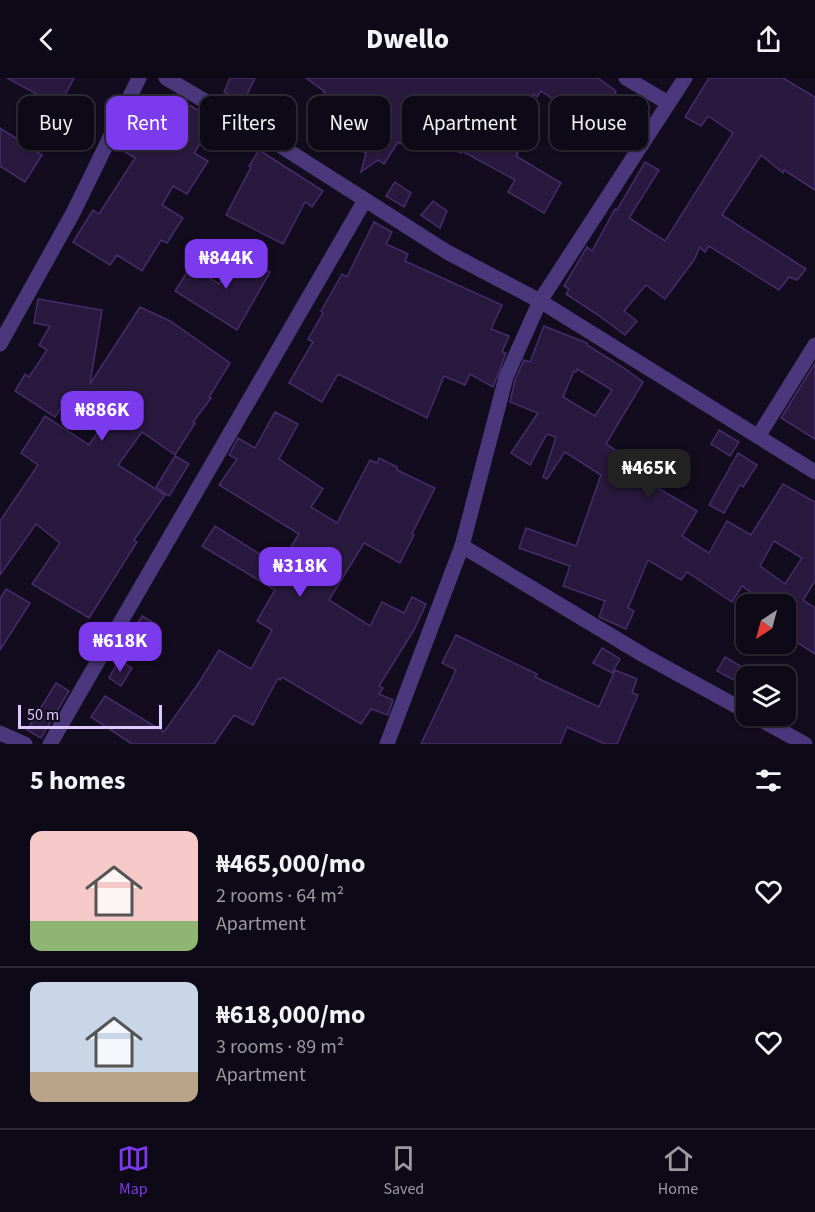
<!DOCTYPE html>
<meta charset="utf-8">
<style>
body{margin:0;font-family:"Source Sans 3",sans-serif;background:#17121f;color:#f1f3f6;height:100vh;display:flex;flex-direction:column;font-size:22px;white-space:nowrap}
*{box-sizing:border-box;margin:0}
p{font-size:20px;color:#9b9aa1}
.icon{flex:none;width:33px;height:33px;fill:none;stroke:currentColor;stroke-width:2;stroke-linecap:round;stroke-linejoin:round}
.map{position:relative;height:666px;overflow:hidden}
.sheet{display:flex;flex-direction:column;background:#0e0916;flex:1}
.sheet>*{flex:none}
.hud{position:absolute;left:18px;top:18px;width:780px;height:54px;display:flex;gap:12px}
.needle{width:39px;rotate:216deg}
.buttons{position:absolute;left:736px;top:516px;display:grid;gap:12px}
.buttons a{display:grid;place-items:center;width:60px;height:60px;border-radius:12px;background:#0e0916;box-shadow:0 2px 4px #0004,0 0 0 2px #2e2a35;font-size:30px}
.scale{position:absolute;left:18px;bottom:15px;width:144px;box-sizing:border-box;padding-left:6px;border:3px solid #dccafe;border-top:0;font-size:16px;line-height:21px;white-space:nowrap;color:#dccafe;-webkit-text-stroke:4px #130c1e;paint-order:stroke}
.price{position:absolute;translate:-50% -51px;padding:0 14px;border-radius:12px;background:#7c3aed;color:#fff;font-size:20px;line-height:39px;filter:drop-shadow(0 2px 3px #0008)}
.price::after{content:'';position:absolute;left:50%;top:36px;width:18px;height:14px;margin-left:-9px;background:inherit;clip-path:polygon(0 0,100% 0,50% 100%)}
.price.on{background:#222;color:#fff}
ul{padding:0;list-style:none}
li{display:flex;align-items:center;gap:18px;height:150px;padding:0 30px}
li+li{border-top:2px solid #2e2a35}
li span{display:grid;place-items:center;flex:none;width:168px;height:120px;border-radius:12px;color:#555}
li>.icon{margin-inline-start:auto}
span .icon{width:72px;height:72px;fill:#fffc;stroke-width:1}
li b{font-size:26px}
h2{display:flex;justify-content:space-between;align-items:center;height:72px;padding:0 30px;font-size:26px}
.pill{padding:0 21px;border-radius:12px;background:#0e0916;box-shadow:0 2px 4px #0004,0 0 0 2px #2e2a35;font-size:21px;line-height:54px}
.pill.on{background:#7c3aed;color:#fff}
header{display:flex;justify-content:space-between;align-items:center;height:78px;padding:0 30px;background:#0e0916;font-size:27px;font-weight:800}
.tab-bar{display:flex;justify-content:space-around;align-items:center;height:84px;border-top:2px solid #2e2a35;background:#0e0916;font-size:16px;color:#9b9aa1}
.tab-bar a{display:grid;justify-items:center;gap:3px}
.tab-bar .on{color:#7c3aed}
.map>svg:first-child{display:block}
.building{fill:#29193e;stroke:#462c6a;stroke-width:1.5;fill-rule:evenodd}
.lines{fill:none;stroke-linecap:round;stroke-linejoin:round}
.minor{stroke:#4b387c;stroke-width:15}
</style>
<header><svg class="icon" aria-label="back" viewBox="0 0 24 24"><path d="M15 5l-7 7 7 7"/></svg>Dwello<svg class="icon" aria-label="share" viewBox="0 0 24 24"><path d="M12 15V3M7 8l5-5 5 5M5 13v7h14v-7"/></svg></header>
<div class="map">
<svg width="815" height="666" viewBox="0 0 815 666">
<rect width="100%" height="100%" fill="#130c1e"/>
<g class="building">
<polygon points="7,0 74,0 59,28"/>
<polygon points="230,0 255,0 244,23 224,14"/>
<polygon points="306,0 598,0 616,13 612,27 618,32 608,45 600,38 595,50 541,13 537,19 533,16 499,65 518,75 516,78 561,105 544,135 508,114 515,102 462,73 461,75 416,51 406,68 398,64 384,86 378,82 361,94 366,75 342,62 340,64 307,44 325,14"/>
<polygon points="709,0 783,0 815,19 815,112 784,92 783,95 761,77 722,137 806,191 797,202 789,199 779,212 709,168 705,174 700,169 694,182 665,221 646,207 624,233 637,243 625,257 598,237 566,216 569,211 564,208 587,169 592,173 615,131 617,132 645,84 659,92 629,140 665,163 733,55 708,38 701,48 685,39"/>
<polygon points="175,18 215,43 194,75 208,83 187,116 173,108 162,127 183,140 167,165 161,162 142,193 117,177 110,187 73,164 93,132 99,136 135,80 125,74 143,43 155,51"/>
<polygon points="279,22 294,32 286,44 272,34"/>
<polygon points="0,50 42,77 25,104 0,88"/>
<polygon points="259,72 323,113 312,129 305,124 283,166 226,137 251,89 249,88"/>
<polygon points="395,104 411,115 404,129 386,118"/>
<polygon points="433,123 447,133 440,150 421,137"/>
<polygon points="374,144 392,154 386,166 408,176 405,183 502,227 491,251 509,258 502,274 506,275 493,309 470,296 465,307 444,298 427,340 338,296 322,324 289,305 313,264 308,261 323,235 321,233 342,196 347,199"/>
<polygon points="238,175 270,194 237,252 175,213 191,188 219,206"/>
<polygon points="38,221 102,232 90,306 140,229 170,243 230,285 209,319 211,320 193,344 195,345 175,377 142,354 118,387 165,417 134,462 137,464 89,540 32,506 60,465 36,446 0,497 0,443 38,387 21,375 45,338 89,367 106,342 69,318 55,339 15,313 25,296 29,299 47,272 39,267 50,248 34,245"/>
<path d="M544 248 587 265V267L621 288 643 304 606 366 656 398 651 406 697 433 682 458 709 475 727 443 751 457 783 406 815 424V503L803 522 815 530V576L786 557V526H767L742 508 732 524 687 494 681 502 648 482 628 530 634 533 626 551 599 539 605 523 563 508 570 488 519 470 526 450 576 468 601 397 565 374 547 401 543 399 556 359 547 356 530 387 511 375 538 335 510 324 515 302 524 282 530 284ZM577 291 612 312 595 338 563 319 574 293 576 294ZM774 463 802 480 785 506 760 488Z"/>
<polygon points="815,285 815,361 781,340"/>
<polygon points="275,334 298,346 279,381 323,411 311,429 337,445 370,382 377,385 379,380 397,389 397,392 435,410 412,456 414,457 400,485 364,465 329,522 370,548 382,524 404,535 412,519 426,526 414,552 379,608 383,610 379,616 393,622 388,637 371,631 361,646 282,599 280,602 278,600 253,647 234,637 214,666 132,666 91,639 105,618 164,654 200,603 219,572 251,591 272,552 257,543 275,512 202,468 215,448 279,488 299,456 219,407 237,381 229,377 238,360 255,370"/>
<polygon points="719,352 739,364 730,378 711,366"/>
<polygon points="738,375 757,387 743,409 740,407 724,435 709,427"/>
<polygon points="175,378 189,386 169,418 156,409"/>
<polygon points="6,511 30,525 0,572 0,521"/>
<polygon points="142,538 156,546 146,563 132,555"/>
<polygon points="456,557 537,596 535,599 599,629 615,592 637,601 632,615 638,617 617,666 605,666 567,649 560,666 421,666 456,592 442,585"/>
<polygon points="602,570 620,581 612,595 593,585"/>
<polygon points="725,579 744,590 736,603 717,593"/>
<polygon points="119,582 132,590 121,608 109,600"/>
<polygon points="56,605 69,613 41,660 27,652"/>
</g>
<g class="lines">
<g class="minor">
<polyline points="166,0 276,65 447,174 540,223 815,394"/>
<polyline points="626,0 668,25"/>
<polyline points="0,266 73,135 139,0"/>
<polyline points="759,357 815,267"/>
<polyline points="462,468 645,578 747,634"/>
<polyline points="754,638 805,666"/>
<polyline points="0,655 25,666"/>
<polyline points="50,666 365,122"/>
<polyline points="387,666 462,468 506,299 540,223 685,0"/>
</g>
</g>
</svg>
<div class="buttons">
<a><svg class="needle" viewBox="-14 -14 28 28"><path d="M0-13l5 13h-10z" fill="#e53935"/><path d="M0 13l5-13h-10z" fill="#9b9aa1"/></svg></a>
<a><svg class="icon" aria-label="layers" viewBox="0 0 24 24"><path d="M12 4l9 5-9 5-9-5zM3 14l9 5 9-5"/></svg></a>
</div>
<div class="scale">50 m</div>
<b class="price" style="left:226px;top:212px">₦844K</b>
<b class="price" style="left:102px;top:364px">₦886K</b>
<b class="price on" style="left:649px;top:422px">₦465K</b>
<b class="price" style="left:300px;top:520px">₦318K</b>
<b class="price" style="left:120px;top:595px">₦618K</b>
<div class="hud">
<a class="pill">Buy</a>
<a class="pill on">Rent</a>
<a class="pill">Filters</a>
<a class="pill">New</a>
<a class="pill">Apartment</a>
<a class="pill">House</a>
</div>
</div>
<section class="sheet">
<h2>5 homes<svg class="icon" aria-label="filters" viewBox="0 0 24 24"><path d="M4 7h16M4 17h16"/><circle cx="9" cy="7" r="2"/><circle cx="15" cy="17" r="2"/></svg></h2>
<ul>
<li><span style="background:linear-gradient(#f6c9c9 75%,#8fb573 0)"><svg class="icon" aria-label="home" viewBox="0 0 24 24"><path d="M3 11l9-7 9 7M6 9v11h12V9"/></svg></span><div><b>₦465,000/mo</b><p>2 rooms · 64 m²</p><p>Apartment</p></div><svg class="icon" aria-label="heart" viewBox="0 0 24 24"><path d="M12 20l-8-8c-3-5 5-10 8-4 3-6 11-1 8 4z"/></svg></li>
<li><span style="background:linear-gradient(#c9d6e8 75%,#b9a48a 0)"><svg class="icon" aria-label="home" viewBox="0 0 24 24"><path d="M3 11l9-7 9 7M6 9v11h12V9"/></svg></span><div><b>₦618,000/mo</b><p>3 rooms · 89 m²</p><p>Apartment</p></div><svg class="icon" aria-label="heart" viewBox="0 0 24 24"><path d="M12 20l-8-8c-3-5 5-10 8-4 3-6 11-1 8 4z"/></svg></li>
</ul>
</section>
<nav class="tab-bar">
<a class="on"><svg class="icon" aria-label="map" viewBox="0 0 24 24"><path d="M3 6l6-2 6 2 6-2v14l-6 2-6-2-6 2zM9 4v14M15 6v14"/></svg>Map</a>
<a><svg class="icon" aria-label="saved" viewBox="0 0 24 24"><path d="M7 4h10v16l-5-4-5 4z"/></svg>Saved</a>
<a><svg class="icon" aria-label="home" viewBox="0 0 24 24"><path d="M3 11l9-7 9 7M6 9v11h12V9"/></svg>Home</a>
</nav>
